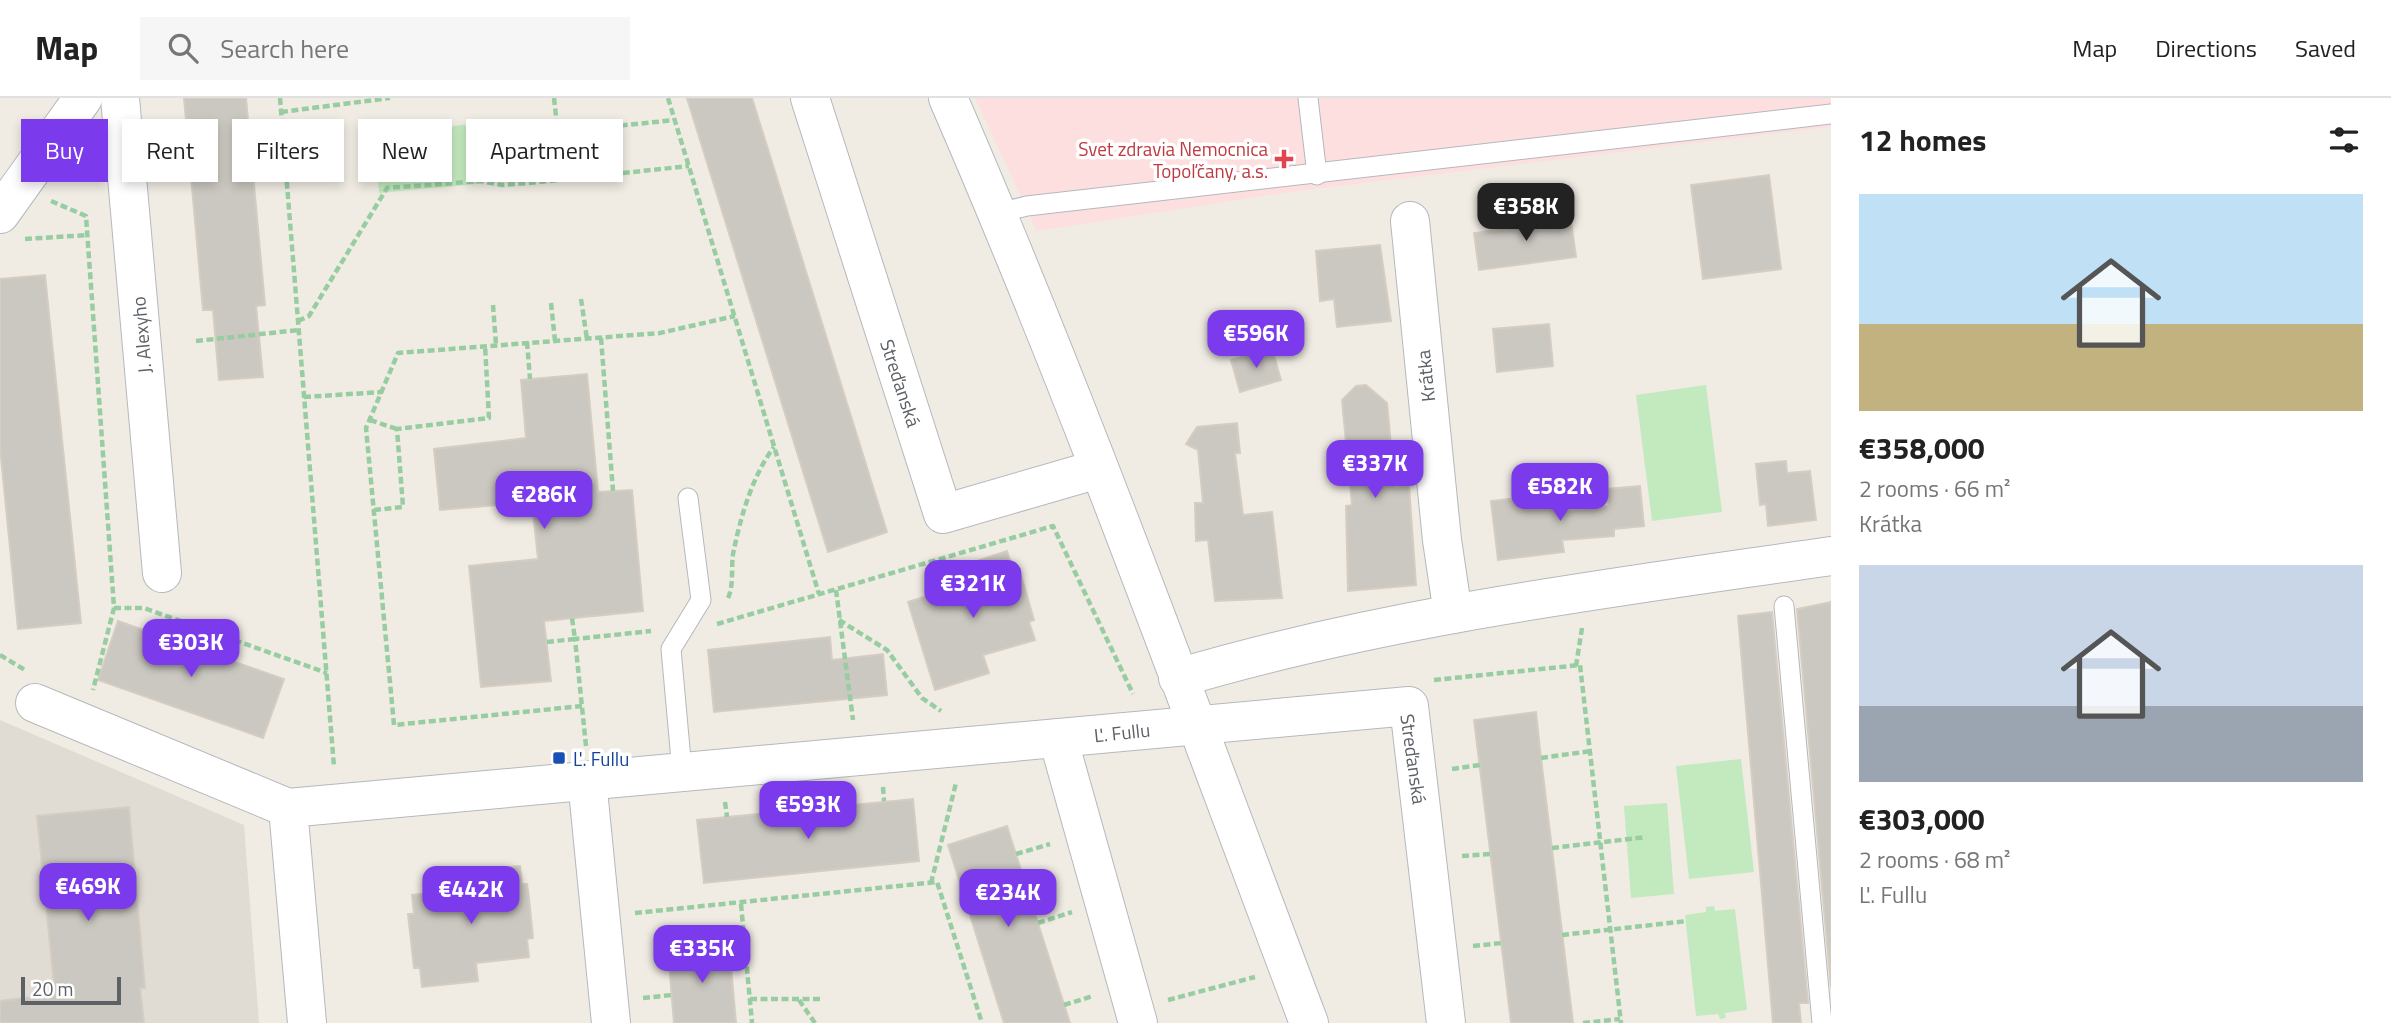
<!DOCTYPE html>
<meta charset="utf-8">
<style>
body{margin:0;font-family:"Titillium Web",sans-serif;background:#f6f6f6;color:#222;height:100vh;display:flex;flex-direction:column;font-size:26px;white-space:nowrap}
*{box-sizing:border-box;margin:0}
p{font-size:23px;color:#767676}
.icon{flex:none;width:38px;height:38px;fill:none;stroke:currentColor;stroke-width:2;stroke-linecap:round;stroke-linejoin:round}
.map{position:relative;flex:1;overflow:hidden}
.drawer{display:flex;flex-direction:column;background:#fff;width:560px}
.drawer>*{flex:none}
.banner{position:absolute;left:21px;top:21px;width:665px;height:63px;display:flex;gap:14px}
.scale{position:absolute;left:21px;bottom:18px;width:100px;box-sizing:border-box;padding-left:7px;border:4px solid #5c6166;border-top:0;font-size:19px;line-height:24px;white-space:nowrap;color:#5c6166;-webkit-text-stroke:5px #fff;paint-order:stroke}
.price{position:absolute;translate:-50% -60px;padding:0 16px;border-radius:14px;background:#7c3aed;color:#fff;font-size:23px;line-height:46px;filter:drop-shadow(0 2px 4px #0008)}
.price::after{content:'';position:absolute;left:50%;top:42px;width:21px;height:16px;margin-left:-10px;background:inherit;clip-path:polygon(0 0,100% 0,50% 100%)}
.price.active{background:#222;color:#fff}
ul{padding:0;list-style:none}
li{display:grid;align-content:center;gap:14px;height:371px;padding:0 28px}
li span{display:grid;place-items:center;height:217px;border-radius:0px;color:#555}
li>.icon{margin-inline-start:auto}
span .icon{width:126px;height:126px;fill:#fffc;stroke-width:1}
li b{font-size:30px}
h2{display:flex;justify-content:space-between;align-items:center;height:84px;padding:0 28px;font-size:30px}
.tag{padding:0 24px;border-radius:0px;background:#fff;box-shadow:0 4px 10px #0003;font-size:24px;line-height:63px}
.tag.active{background:#7c3aed;color:#fff}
header{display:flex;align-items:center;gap:42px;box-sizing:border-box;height:98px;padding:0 35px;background:#fff;border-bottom:2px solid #e0e0e0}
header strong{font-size:33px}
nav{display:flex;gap:38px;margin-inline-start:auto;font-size:24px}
.search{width:490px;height:63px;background:#f6f6f6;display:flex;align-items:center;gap:18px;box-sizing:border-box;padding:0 24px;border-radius:0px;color:#767676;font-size:26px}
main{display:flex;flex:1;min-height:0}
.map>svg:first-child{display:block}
.education{fill:#e0dbd3}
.medical{fill:#fddfe0}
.green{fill:#c3e9be}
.building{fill:#cbc7c1;stroke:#d5cdc2;stroke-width:2}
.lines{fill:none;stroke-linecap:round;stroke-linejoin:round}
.lane-casing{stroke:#b5b8bc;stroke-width:21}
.street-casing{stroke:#b5b8bc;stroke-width:40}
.path{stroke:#98cda2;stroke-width:4.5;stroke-dasharray:7 3.5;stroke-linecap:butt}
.lane{stroke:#fff;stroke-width:19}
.street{stroke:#fff;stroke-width:38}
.health-dot{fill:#e0444e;stroke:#fff;stroke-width:2.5}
.transit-dot{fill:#1a4fb4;stroke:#fff;stroke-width:2.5}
.labels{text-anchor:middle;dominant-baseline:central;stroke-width:7;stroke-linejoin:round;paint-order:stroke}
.health-label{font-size:19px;fill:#be3a42;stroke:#fff;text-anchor:end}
.street-label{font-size:19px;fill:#5c6166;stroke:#fff}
.transit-label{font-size:19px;fill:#164399;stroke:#fff;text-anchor:start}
</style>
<header>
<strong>Map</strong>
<div class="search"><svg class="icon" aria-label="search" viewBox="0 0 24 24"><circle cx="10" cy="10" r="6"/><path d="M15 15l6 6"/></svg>Search here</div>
<nav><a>Map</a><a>Directions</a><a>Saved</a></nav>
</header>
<main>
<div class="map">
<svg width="1831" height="925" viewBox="0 0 1831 925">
<rect width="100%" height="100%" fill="#f0ece4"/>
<polygon class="education" points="0,622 244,727 259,925 0,925"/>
<polygon class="medical" points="975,0 1831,0 1831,29 1297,93 1037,133"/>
<g class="green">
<polygon points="472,26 478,86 379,95 374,36"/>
<polygon points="1706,287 1722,414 1652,423 1636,297"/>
<polygon points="1741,661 1754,774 1689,781 1676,668"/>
<polygon points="1667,705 1674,796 1631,800 1624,708"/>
<polygon points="1714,808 1715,813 1735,811 1747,912 1725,915 1726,920 1720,921 1718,916 1696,918 1685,817 1706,814 1706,809"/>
</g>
<g class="building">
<polygon points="184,0 246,0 265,207 256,208 263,279 219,282 213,212 203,212"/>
<polygon points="687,0 752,0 887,434 828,454"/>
<polygon points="1769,77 1781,171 1703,181 1691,87"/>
<polygon points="1552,117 1558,124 1571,123 1576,159 1479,172 1474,135 1507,131 1512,123"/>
<polygon points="1380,147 1391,223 1337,229 1334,201 1320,203 1316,153"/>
<polygon points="45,177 81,525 18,531 0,349 0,181"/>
<polygon points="1549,226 1553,268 1497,274 1493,231"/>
<polygon points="1272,250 1281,282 1240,294 1231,262"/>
<polygon points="587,276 598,394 632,392 643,513 544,523 551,583 481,589 469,468 538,461 532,404 440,412 434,351 526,340 521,282"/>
<polygon points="1366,287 1387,305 1395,389 1409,387 1416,487 1348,493 1346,408 1352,407 1342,302 1356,288"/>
<polygon points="1237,325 1240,355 1235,355 1243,417 1272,414 1282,500 1215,503 1208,442 1196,443 1195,405 1203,405 1198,352 1186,346 1197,329"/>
<polygon points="1786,363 1787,375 1810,373 1816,422 1768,428 1766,406 1760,407 1756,366"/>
<polygon points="1640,388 1644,428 1614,431 1614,438 1562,442 1564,454 1498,462 1491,403 1532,398 1533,402 1556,399 1558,414 1609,408 1606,391"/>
<polygon points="1007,453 1013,472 1018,470 1024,487 1034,522 1029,524 1035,542 983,557 989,575 935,592 908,504 959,488 953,471"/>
<polygon points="1831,504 1831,889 1797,511"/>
<polygon points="1772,514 1808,905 1799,905 1801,925 1773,925 1738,518"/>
<polygon points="118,523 284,581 263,640 98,582"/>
<polygon points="830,539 832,562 883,556 887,597 714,614 708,552"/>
<polygon points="1536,614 1541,660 1573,925 1511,925 1485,712 1474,622"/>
<polygon points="913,701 919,763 704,785 697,722"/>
<polygon points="129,709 145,890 140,890 144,925 0,925 0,903 55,896 37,718"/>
<polygon points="1007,728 1029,797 1070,925 1004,925 970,817 948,747"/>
<polygon points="520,768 522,786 527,786 529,800 533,840 527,841 529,859 476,865 478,883 422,889 420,870 414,870 408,816 414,816 412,797 466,791 464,773"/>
<polygon points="729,846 736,925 674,925 668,854"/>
</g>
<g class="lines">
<g class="lane-casing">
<g id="lane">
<polyline points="1308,0 1317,77"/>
<polyline points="998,115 1027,108 1831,16"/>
<polyline points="1784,508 1822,925"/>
<polyline points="682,673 671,551 701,502 688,400"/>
</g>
</g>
<g class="street-casing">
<g id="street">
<polyline points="120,0 162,475"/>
<polyline points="810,0 943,416 1098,371"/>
<path d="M948 0C1080 304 1192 616 1309 925"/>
<polyline points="0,116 83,0"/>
<polyline points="1410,123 1442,442 1453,516"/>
<path d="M1178 580C1391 517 1612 490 1831 458"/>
<polyline points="35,605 288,710"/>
<polyline points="1058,640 1138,925"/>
<polyline points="587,682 611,925"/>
<polyline points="307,925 288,710 1409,608 1446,925"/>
</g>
</g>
<g class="path">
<polyline points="280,0 334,669"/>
<polyline points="554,0 563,82"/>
<polyline points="668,0 819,496"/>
<polyline points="281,14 390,0"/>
<polyline points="558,34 675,22"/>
<polyline points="51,103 86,118 114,510 93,592"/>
<polyline points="25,141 88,137"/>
<polyline points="581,201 587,241"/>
<polyline points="551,205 555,243"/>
<polyline points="493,207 496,247"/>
<polyline points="298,223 309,218 387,90 481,83 502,87 530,85 689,68"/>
<polyline points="601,240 613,393"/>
<polyline points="196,243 299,232"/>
<polyline points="527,244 530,281"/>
<polyline points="304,299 382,294"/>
<polyline points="370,322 397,331"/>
<polyline points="374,412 403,409 397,331 489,320 485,247"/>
<polyline points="836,492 853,622"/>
<path d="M728 500C734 487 731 470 733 456 740 421 752 378 774 349"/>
<polyline points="114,510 144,510 327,575"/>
<polyline points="839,522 887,552 922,600 941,613"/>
<polyline points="717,526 1053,428 1133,596"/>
<polyline points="547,544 575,541 572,520"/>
<polyline points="0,557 25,572"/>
<polyline points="1576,568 1582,530"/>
<polyline points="1434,582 1580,567 1621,925"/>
<polyline points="582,608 394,627 366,330 398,255 660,235 735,218"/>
<polyline points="586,648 575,541 651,533"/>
<polyline points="1541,660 1591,653"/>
<polyline points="1452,671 1480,667"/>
<polyline points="883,689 884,703"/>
<polyline points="795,697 797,712"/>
<polyline points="725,704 727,719"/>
<polyline points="1552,750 1646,739"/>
<polyline points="1016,756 1050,746"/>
<polyline points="1462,758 1491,756"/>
<polyline points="931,785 956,685"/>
<polyline points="741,806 752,925"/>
<polyline points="635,815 937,784 982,925"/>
<polyline points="1038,825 1072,814"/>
<polyline points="1562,837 1687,823"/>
<polyline points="1473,848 1502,845"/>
<polyline points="643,900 672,897"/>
<polyline points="750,901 822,901"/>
<polyline points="799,902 815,925"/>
<polyline points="1168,902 1255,879"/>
<polyline points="1064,907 1093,898"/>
<polyline points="1583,925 1620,921"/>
</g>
<use href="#lane" class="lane"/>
<use href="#street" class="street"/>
</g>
<path class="health-dot" d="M1280.5 50.5h7v7h7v7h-7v7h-7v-7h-7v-7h7z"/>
<rect class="transit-dot" x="552" y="653" width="14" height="14" rx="3.5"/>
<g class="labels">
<g class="health-label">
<text x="1268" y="50">Svet zdravia Nemocnica<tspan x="1268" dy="22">Topoľčany, a.s.</tspan></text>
</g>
<g class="street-label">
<text transform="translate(141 237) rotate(-95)">J. Alexyho</text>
<text transform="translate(1425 278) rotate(-96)">Krátka</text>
<text transform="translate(901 285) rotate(72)">Streďanská</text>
<text transform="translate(1122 634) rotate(-6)">Ľ. Fullu</text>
<text transform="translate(1414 661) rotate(82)">Streďanská</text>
</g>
<g class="transit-label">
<text x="573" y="660">Ľ. Fullu</text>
</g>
</g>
</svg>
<div class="scale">20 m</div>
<b class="price active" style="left:1526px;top:145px">€358K</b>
<b class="price" style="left:1256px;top:272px">€596K</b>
<b class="price" style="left:1375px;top:402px">€337K</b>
<b class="price" style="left:1560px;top:425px">€582K</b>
<b class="price" style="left:544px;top:433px">€286K</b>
<b class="price" style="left:973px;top:522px">€321K</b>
<b class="price" style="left:191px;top:581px">€303K</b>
<b class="price" style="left:808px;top:743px">€593K</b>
<b class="price" style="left:88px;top:825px">€469K</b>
<b class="price" style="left:471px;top:828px">€442K</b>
<b class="price" style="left:1008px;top:831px">€234K</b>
<b class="price" style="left:702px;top:887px">€335K</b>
<div class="banner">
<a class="tag active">Buy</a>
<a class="tag">Rent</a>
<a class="tag">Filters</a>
<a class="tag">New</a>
<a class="tag">Apartment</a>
</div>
</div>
<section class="drawer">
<h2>12 homes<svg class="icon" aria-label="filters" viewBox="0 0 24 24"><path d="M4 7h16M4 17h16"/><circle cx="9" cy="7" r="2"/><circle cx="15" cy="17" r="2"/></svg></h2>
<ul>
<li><span style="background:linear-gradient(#bfe0f5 60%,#c2b280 0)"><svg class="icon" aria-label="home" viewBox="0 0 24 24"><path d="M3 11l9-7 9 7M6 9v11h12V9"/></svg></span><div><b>€358,000</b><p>2 rooms · 66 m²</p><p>Krátka</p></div></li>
<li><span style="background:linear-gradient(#c9d6e8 65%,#9aa5b1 0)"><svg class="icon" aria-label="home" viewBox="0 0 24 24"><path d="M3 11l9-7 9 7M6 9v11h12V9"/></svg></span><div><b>€303,000</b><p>2 rooms · 68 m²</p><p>Ľ. Fullu</p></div></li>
</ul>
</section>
</main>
